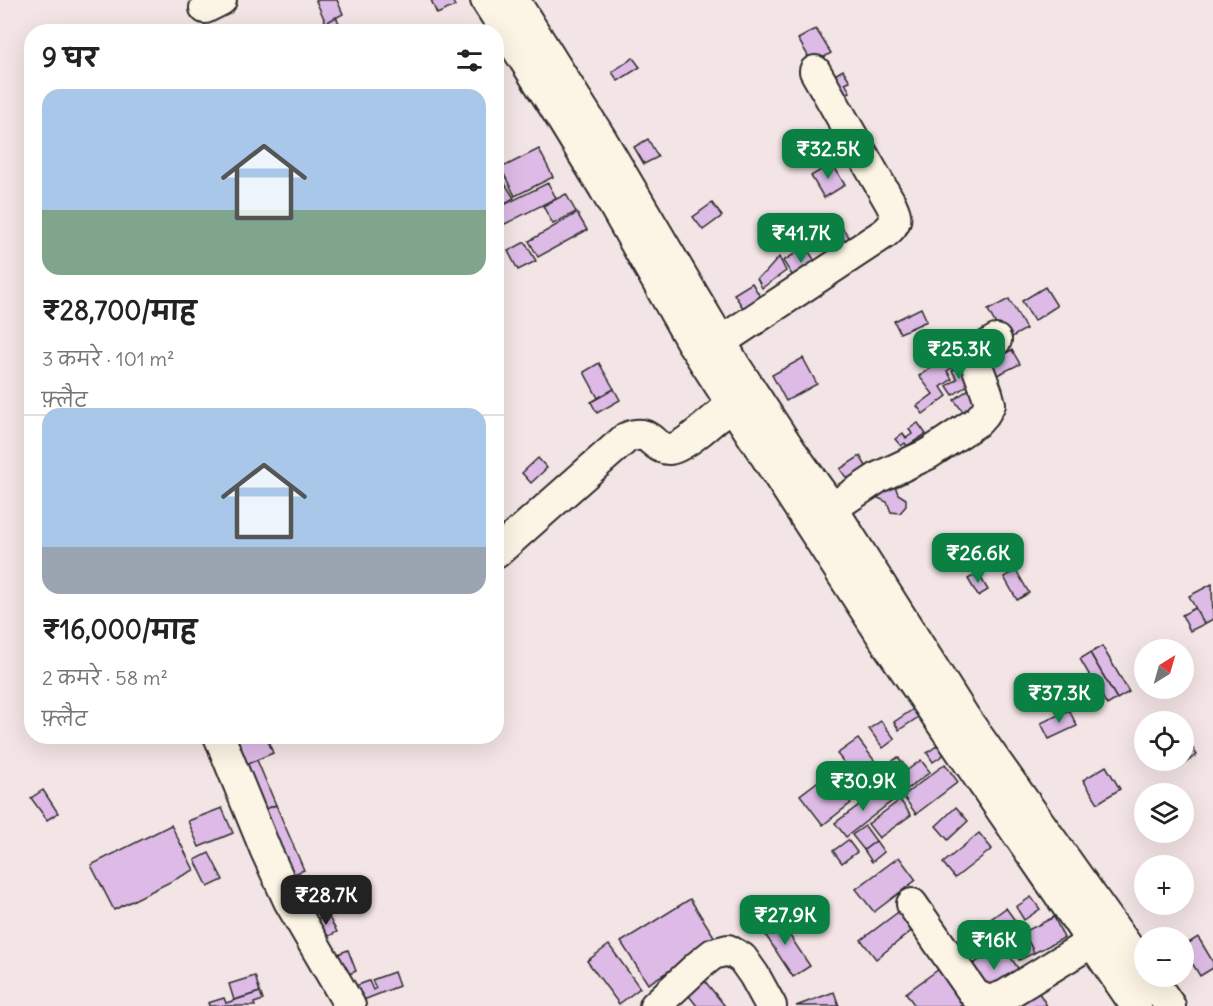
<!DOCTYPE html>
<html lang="hi">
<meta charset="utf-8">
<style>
body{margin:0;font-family:Delius,"Playpen Sans Deva",sans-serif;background:#f2f2f2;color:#222;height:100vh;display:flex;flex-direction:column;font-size:22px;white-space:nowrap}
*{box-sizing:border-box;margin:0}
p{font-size:20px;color:#767676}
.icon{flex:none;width:33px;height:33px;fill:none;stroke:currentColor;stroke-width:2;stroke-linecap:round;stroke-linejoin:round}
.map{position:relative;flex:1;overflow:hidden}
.panel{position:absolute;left:24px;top:24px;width:480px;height:720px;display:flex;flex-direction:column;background:#fff;border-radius:24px;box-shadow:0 6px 24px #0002}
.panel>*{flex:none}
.needle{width:39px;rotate:37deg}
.tools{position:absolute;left:1134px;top:639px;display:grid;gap:12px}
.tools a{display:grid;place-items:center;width:60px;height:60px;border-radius:50%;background:#fff;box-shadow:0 6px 24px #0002;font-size:30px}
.price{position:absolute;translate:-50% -51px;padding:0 14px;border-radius:12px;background:#0b8043;color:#fff;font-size:20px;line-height:39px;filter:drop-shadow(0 2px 3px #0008)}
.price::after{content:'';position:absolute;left:50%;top:36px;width:18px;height:14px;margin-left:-9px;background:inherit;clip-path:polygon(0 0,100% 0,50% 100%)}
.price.on{background:#222;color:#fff}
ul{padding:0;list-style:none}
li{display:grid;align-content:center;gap:12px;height:318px;padding:0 18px}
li+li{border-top:2px solid #e0e0e0}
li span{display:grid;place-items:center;height:186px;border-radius:18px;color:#555}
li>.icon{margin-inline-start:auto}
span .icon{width:108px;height:108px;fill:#fffc;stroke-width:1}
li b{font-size:26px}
h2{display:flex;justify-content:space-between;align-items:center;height:72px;padding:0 18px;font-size:26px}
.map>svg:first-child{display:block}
.building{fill:#ddbbe6;stroke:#2b2b2b;stroke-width:1.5}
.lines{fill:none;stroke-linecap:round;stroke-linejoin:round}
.minor-casing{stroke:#2b2b2b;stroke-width:34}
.minor{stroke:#fcf5e5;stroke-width:30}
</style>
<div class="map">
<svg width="1213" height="1006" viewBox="0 0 1213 1006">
<rect width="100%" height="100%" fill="#f3e4e5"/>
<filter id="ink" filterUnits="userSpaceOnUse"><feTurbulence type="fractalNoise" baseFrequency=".0167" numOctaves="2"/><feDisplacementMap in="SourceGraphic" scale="12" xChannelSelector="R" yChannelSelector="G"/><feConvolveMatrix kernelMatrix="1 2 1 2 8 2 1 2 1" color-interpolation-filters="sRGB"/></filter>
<g filter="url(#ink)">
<g class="building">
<polygon points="319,0 337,0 343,14 326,23 316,1"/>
<polygon points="431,0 452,0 455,6 437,14"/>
<polygon points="336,17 344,32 307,32 326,23"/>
<polygon points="816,29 831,53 813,64 798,39"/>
<polygon points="633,58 640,67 618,81 612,72"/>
<polygon points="843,70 850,81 845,83 850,92 837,100 826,80"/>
<polygon points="648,139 658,157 644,164 634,147"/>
<polygon points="539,149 553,177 515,196 501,168"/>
<polygon points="832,163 845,185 824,198 811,176"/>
<polygon points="496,169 514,198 496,208"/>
<polygon points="548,183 556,198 499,227 496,223 496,209"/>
<polygon points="566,194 576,212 553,224 543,206"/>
<polygon points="712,203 722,216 703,230 693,217"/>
<polygon points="577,213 587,230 538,257 529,241"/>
<polygon points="837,221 850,238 840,245 827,228"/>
<polygon points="525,242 536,261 518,270 508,251"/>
<polygon points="806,247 818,266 796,281 783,261"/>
<polygon points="779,257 786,271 762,288 757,278 766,272"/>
<polygon points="752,283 761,298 743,308 734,294"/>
<polygon points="1045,287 1057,306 1034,321 1022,301"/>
<polygon points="1009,299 1026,329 1005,341 988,310"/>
<polygon points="921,308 927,321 900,333 894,321"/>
<polygon points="1012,350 1020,364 989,379 982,365"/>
<polygon points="949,355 956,365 947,371 952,379 941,387 947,396 923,414 917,406 933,394 919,376"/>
<polygon points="803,358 817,384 786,401 772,375"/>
<polygon points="599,363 614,389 598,398 584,372"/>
<polygon points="961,365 972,382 953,395 947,386 957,379 952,371"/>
<polygon points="973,386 983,398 964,413 954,400"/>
<polygon points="614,389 620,400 597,413 591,402"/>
<polygon points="918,423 926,434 907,446 905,443 901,446 895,439 903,433 906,438 912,434 909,429"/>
<polygon points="860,456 869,471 850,483 840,469"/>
<polygon points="538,458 547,468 531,483 522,473"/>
<polygon points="895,486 898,494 906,499 906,506 900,513 891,512 887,502 878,498 875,489"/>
<polygon points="1016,570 1029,593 1017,600 1004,577"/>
<polygon points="978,573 988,590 978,596 968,579"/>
<polygon points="1212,584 1213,619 1204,624 1189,596"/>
<polygon points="1195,608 1204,624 1190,631 1182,615"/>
<polygon points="1102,646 1129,692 1117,699 1090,653"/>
<polygon points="1090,653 1117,699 1107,705 1080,659"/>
<polygon points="915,708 920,716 899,730 894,722"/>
<polygon points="1069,710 1077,726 1049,739 1041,723"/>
<polygon points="881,721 895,739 883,748 869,729"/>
<polygon points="1184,734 1197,755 1182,764 1180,760 1184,760"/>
<polygon points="246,736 266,736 273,753 237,768 227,745"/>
<polygon points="858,739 887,777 857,800 837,774 847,766 837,754"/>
<polygon points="942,742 949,751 933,762 927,753"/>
<polygon points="898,757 904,765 892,775 886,766"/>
<polygon points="257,760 276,805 256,813 237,768"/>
<polygon points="921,760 930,772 902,793 893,781"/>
<polygon points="945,764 958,782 916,814 903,796"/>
<polygon points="1106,766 1120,789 1098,803 1083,780"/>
<polygon points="829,773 851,803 823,825 800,795"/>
<polygon points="882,788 892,801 846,837 835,823"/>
<polygon points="43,790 58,813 47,820 31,798"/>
<polygon points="900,800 911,815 879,838 868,824"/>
<polygon points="276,805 304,870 289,876 261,811"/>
<polygon points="956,807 968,821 948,840 936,826"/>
<polygon points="222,808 233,833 199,847 188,821"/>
<polygon points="171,825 194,870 114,910 91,865"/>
<polygon points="865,826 876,841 864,850 852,835"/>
<polygon points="979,833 992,849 955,878 943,863"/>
<polygon points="848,840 857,852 842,863 833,851"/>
<polygon points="876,841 884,852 872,862 864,850"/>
<polygon points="209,853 223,880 208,887 195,860"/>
<polygon points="899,857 916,880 874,912 856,889"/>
<polygon points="1031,897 1040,909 1024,920 1016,907"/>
<polygon points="690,899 717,941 648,984 621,942"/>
<polygon points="1006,908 1019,926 1002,939 988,921"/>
<polygon points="901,910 915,928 876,959 861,940"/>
<polygon points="327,914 337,932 325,938 315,920"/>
<polygon points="776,915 810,966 793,977 759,925"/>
<polygon points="1054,917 1064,938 1034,953 1024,932"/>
<polygon points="1024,932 1034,953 1019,960 1009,939"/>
<polygon points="1198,937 1213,962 1213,968 1200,976 1184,950 1184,946"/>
<polygon points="609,945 640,988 619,1004 587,961"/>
<polygon points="1002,945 1022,974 986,998 967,968"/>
<polygon points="348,950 356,971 347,975 338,954"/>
<polygon points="942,967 975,1006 915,1006 906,993"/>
<polygon points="394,972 399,986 356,1003 350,988 369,981 373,990 376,988 372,980"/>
<polygon points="699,974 725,1006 697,1006 682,987"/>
<polygon points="255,976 260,992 234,1000 229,984"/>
<polygon points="1033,983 1047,1006 1017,1006 1011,996"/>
<polygon points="260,992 263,1000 254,1003 255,1006 209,1006 208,1003 224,998 226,1003"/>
<polygon points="834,992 839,1006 796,1006"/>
</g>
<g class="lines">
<g class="minor-casing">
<g id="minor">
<polyline points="486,0 555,108 604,188 691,341 888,645 1136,1006"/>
<polyline points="514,0 600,137 734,364 791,451 832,508 965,718 1144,970"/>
<polyline points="205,8 221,0"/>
<path d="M720 342 885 233C897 222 898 219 891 204L815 71"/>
<polyline points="832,508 879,477 928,454 978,421 985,413 990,404 987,393 977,366 979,354 985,347 996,340"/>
<path d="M496 553 626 438C652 427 650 448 669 449 683 449 720 414 732 404"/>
<polyline points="219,736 266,851 289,901 350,1006"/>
<polyline points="912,904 975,995 989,1001 1004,996 1092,942"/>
<polyline points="1149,976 1170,1006"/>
<polyline points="655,1006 698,966 713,954 728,950 742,958 754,975 771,1006"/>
</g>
</g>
<use href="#minor" class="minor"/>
</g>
</g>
</svg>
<div class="tools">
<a><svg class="needle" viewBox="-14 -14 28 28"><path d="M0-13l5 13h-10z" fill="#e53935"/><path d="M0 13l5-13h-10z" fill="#767676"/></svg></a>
<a><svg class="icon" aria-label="locate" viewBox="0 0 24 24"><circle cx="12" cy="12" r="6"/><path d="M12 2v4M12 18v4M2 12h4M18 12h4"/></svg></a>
<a><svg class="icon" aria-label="layers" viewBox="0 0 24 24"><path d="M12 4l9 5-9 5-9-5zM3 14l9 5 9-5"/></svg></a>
<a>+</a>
<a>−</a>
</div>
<b class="price" style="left:828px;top:180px">₹32.5K</b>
<b class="price" style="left:801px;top:264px">₹41.7K</b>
<b class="price" style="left:959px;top:380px">₹25.3K</b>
<b class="price" style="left:978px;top:584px">₹26.6K</b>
<b class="price" style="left:1059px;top:724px">₹37.3K</b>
<b class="price" style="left:863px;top:812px">₹30.9K</b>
<b class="price on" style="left:326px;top:926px">₹28.7K</b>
<b class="price" style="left:785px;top:946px">₹27.9K</b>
<b class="price" style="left:994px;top:971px">₹16K</b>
<section class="panel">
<h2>9 घर<svg class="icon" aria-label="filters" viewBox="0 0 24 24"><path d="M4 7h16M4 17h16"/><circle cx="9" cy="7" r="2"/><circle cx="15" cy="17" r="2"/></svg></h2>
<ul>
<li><span style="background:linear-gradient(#a9c7e8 65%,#7fa58c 0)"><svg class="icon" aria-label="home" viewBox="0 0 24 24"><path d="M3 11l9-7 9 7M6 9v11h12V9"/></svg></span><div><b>₹28,700/माह</b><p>3 कमरे · 101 m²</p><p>फ़्लैट</p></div></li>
<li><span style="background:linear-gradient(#a9c7e8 75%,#9aa5b1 0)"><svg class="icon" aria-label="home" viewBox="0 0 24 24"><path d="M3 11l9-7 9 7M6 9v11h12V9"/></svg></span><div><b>₹16,000/माह</b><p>2 कमरे · 58 m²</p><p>फ़्लैट</p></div></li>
</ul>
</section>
</div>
